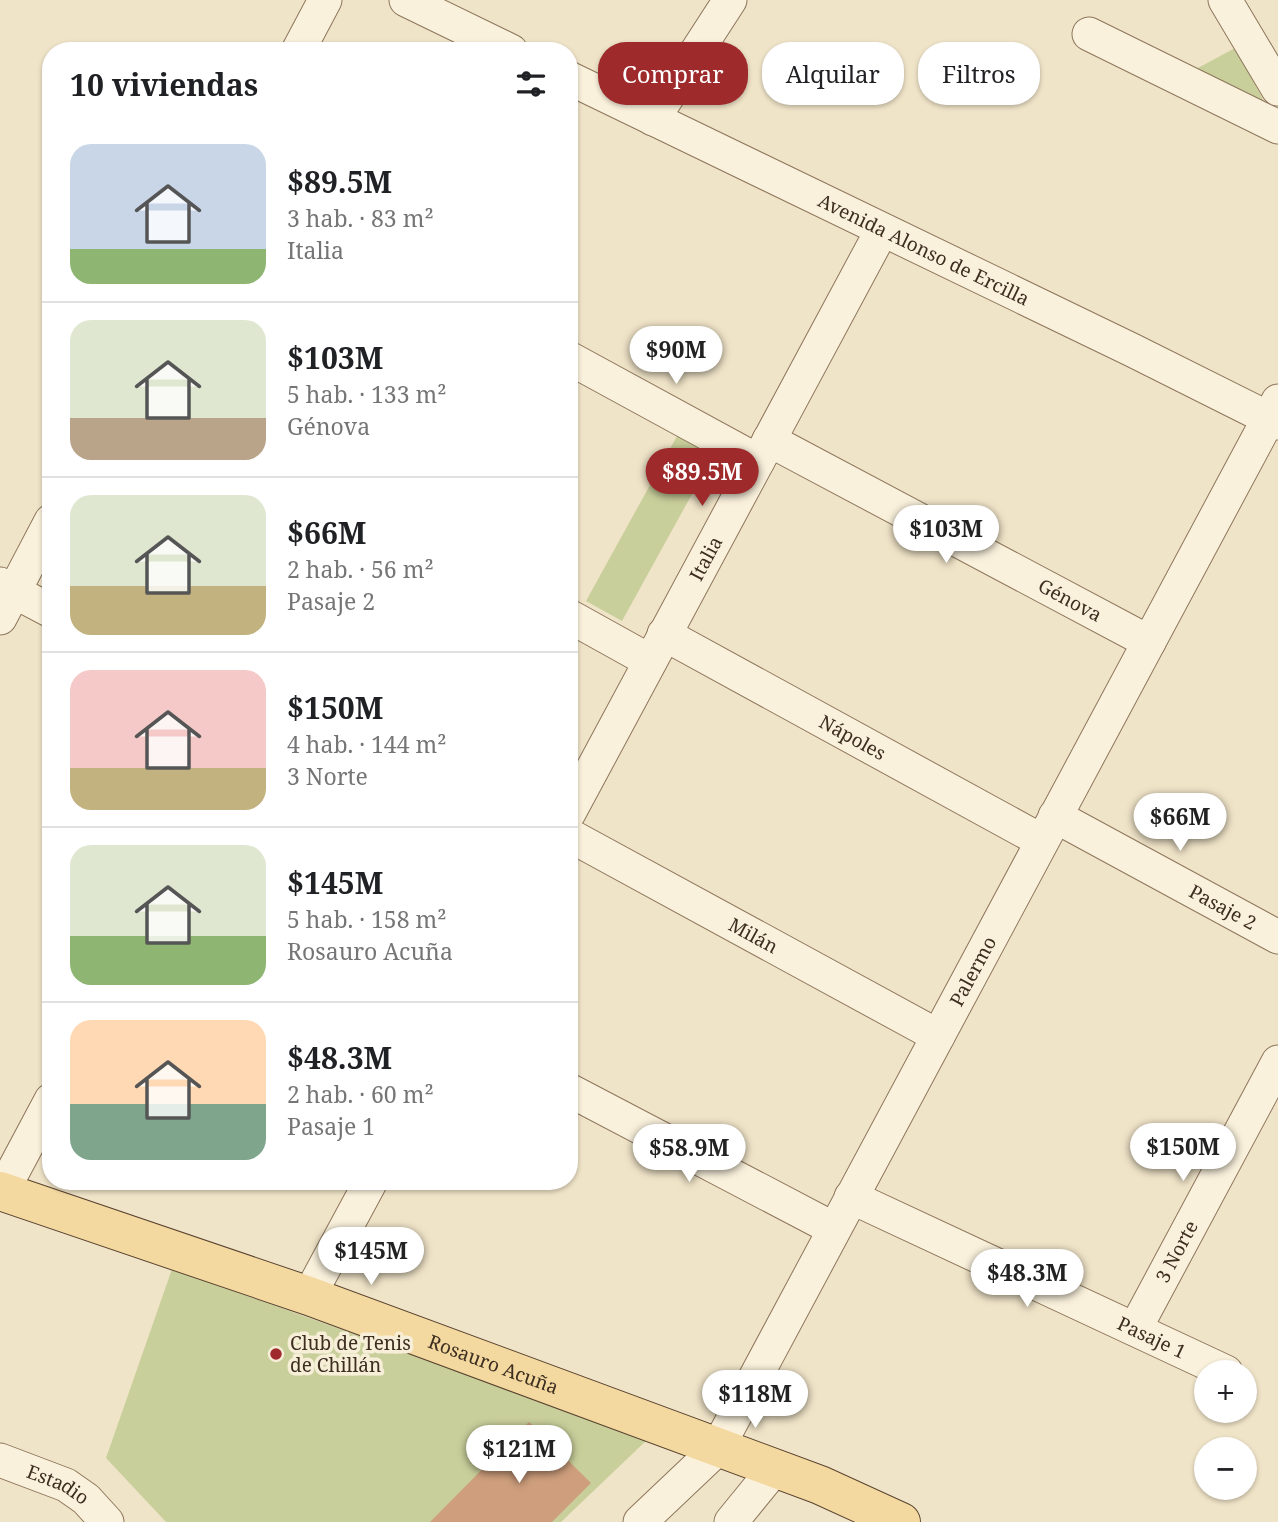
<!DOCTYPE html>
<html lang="es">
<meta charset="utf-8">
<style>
body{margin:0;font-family:"Noto Serif",serif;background:#f6f6f6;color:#202124;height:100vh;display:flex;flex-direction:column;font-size:26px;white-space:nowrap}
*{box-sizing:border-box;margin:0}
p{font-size:23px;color:#757577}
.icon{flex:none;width:38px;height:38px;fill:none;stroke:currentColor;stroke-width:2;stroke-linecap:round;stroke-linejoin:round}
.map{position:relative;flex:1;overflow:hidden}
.panel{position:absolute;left:42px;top:42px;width:536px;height:1148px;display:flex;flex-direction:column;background:#fff;border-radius:28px;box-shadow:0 2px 5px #0004}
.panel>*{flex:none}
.top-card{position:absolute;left:598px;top:42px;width:574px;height:63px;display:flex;gap:14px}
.fabs{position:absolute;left:1194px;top:1360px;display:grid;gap:14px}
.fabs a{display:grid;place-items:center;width:63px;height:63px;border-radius:50%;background:#fff;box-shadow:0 2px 5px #0004;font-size:35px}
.price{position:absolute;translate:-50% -60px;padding:0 16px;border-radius:24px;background:#fff;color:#222;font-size:23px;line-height:46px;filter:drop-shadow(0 2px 4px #0008)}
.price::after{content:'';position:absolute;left:50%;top:42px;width:21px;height:16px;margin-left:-10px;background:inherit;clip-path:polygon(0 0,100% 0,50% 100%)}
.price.current{background:#9e2a2b;color:#fff}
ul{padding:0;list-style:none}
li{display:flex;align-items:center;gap:21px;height:175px;padding:0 28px}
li+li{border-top:2px solid #e0e0e0}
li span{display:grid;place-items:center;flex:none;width:196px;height:140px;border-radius:21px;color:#555}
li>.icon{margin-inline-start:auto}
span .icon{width:84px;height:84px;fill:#fffc;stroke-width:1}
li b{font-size:30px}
h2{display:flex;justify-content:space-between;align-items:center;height:84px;padding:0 28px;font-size:30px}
.pill{padding:0 24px;border-radius:28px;background:#fff;box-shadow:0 2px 5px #0004;font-size:24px;line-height:63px}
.pill.current{background:#9e2a2b;color:#fff}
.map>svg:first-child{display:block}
.green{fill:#c9cf9b}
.building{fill:#cf9f7d}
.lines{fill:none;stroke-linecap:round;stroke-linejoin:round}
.minor-casing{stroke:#8d765c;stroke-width:35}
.major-casing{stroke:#5b4430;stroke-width:40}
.minor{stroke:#faf1dc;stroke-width:33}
.major{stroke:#f3d9a0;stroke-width:38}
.poi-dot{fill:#9e2a2b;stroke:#f7eed8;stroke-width:2.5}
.labels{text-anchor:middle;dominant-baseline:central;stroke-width:7;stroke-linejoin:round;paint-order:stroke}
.street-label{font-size:19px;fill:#3d2e20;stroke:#f7eed8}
.poi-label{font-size:19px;fill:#3d2e20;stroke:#f7eed8;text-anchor:start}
</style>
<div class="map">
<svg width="1278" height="1522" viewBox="0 0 1278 1522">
<rect width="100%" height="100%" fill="#f0e4c8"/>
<g class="green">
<polygon points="1235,48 1265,103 1196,69"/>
<polygon points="677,436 713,456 622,621 586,601"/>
<polygon points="172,1269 648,1439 561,1522 166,1522 106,1458"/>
</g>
<polygon class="building" points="529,1422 591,1483 552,1522 430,1522"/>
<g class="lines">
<g class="minor-casing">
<g id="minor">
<polyline points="406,0 511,51"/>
<polyline points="1225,0 1278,89"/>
<polyline points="1089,34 1278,127"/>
<polyline points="298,51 325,0"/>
<path id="s1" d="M569 78 1132 350 1278 423"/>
<polyline points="653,119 730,0"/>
<polyline points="569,358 758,461"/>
<path id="s2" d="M769 440 1149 642"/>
<polyline points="0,584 51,611"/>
<polyline points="569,616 650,661"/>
<polyline points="0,618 51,521"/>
<path id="s3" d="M664 634 1042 841"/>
<path id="s4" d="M569 813 882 230"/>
<path id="s5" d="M1055 816 1278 937"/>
<path id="s6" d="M569 835 938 1036"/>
<polyline points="569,1090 834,1229"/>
<polyline points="2,1192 51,1100"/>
<path id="s7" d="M851 1197 1226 1372"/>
<polyline points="309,1296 371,1181"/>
<path id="s8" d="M1135 1329 1278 1062"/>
<path id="s9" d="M0 1460 66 1485 86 1499 107 1522"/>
<path id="s10" d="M640 1522 717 1449 1278 401"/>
<polyline points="731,1522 775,1468"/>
</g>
</g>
<g class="major-casing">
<g id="major">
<path id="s11" d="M0 1191 309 1296 820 1485 901 1522"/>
</g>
</g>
<use href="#minor" class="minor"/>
<use href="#major" class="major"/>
</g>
<circle class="poi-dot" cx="276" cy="1354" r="7"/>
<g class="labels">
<g class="street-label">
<text stroke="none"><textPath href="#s1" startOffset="394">Avenida Alonso de Ercilla</textPath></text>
<text stroke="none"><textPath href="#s4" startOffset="289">Italia</textPath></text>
<text stroke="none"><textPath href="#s2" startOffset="341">Génova</textPath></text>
<text stroke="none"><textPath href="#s3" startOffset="215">Nápoles</textPath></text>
<text stroke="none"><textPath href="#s5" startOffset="191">Pasaje 2</textPath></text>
<text stroke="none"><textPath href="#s6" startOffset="210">Milán</textPath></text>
<text stroke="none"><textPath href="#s10" startOffset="648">Palermo</textPath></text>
<text stroke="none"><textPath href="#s8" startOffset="88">3 Norte</textPath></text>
<text stroke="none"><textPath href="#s7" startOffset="332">Pasaje 1</textPath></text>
<text stroke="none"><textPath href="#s11" startOffset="523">Rosauro Acuña</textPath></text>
<text stroke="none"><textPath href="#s9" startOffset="63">Estadio</textPath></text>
</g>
<g class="poi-label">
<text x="290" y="1343">Club de Tenis<tspan x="290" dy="22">de Chillán</tspan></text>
</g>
</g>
</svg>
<div class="fabs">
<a>+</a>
<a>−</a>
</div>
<b class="price" style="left:676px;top:386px">$90M</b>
<b class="price current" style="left:702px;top:508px">$89.5M</b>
<b class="price" style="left:946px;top:565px">$103M</b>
<b class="price" style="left:1180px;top:853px">$66M</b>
<b class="price" style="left:1183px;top:1183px">$150M</b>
<b class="price" style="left:689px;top:1184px">$58.9M</b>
<b class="price" style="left:371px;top:1287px">$145M</b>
<b class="price" style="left:1027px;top:1309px">$48.3M</b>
<b class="price" style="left:755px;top:1430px">$118M</b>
<b class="price" style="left:519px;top:1485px">$121M</b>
<div class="top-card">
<a class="pill current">Comprar</a>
<a class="pill">Alquilar</a>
<a class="pill">Filtros</a>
</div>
<section class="panel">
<h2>10 viviendas<svg class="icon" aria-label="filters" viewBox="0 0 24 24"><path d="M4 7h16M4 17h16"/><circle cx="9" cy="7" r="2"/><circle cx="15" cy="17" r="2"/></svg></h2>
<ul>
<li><span style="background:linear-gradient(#c9d6e8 75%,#8fb573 0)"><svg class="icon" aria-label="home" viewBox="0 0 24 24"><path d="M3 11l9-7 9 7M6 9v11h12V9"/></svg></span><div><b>$89.5M</b><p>3 hab. · 83 m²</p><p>Italia</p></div></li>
<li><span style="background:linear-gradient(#dfe7d0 70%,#b9a48a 0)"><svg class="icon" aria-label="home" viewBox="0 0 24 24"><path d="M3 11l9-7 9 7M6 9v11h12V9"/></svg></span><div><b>$103M</b><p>5 hab. · 133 m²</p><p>Génova</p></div></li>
<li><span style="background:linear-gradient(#dfe7d0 65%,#c2b280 0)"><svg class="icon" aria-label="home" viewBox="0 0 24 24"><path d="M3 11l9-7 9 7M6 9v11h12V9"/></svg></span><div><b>$66M</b><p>2 hab. · 56 m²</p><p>Pasaje 2</p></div></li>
<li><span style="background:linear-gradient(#f6c9c9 70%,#c2b280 0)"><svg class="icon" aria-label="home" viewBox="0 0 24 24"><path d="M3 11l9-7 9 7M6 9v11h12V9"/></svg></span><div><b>$150M</b><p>4 hab. · 144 m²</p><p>3 Norte</p></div></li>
<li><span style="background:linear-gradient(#dfe7d0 65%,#8fb573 0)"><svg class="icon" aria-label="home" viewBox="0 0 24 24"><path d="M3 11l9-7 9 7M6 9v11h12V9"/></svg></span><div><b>$145M</b><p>5 hab. · 158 m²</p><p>Rosauro Acuña</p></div></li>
<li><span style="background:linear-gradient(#ffd9b3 60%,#7fa58c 0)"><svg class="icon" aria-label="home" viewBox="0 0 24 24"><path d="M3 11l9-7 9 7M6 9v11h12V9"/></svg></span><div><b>$48.3M</b><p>2 hab. · 60 m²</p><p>Pasaje 1</p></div></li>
</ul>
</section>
</div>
